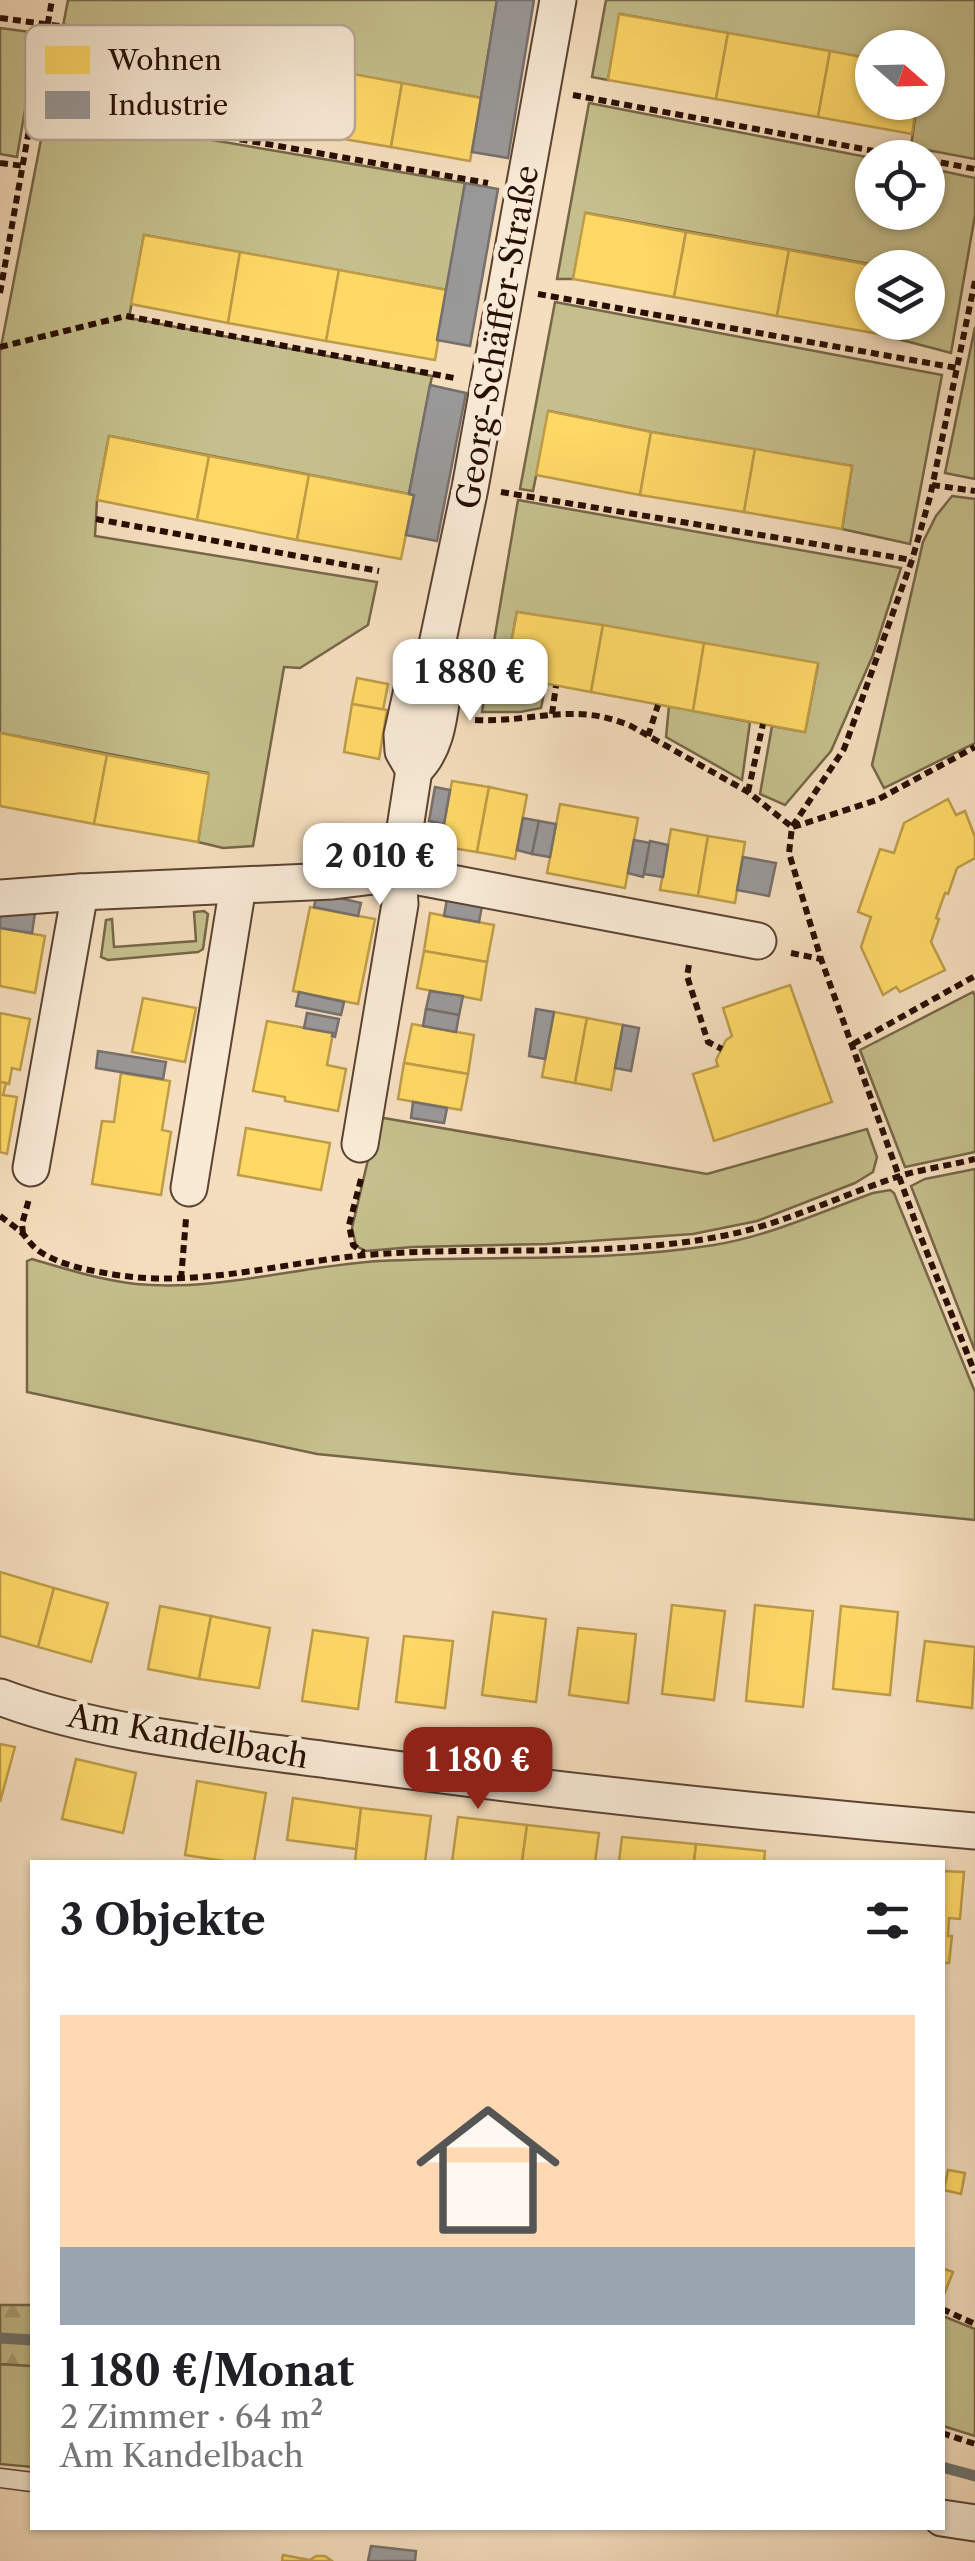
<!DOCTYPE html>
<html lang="de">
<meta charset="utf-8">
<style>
body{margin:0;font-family:"Libre Caslon Text",serif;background:#f2f2f2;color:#202124;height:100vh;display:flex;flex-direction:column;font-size:38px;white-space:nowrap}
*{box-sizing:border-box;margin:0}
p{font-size:32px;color:#757577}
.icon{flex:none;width:55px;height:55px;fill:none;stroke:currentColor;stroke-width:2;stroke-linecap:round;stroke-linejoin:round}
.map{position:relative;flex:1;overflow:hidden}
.panel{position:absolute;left:30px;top:1860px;width:915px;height:670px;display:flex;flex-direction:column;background:#fff;border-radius:0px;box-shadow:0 2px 8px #0004}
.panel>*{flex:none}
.needle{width:65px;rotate:110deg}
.fabs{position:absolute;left:855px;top:30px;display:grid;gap:20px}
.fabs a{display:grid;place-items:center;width:90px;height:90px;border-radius:50%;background:#fff;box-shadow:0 2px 8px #0004;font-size:50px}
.price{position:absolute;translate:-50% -85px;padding:0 22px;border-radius:20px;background:#fff;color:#222;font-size:32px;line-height:65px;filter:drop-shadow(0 2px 5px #0008)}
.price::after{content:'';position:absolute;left:50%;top:60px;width:30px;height:22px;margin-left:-15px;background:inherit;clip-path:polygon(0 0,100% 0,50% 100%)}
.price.on{background:#8f2418;color:#fff}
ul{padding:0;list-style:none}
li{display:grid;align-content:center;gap:20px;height:530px;padding:0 30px}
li+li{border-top:2px solid #e0e0e0}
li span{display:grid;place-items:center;height:310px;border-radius:0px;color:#555}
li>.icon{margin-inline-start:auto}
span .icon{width:180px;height:180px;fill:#fffc;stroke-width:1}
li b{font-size:42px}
h2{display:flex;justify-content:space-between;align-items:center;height:120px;padding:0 30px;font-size:42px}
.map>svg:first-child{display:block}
.green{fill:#c4bf8c;stroke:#766648;stroke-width:2.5}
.forest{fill:url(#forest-firs);stroke:#766648;stroke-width:2.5}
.homes{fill:#ffd966;stroke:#be9c48;stroke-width:2.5}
.industry{fill:#999;stroke:#776f6c;stroke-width:2.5}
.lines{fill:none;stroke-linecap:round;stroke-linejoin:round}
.stream{stroke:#6f7571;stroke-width:11}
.service-casing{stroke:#5b4232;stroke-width:21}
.minor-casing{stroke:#5b4232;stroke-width:39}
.path{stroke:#280e03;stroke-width:6;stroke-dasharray:8 5;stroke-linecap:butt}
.service{stroke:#f8ead5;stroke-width:18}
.minor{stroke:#f8ead5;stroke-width:35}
.labels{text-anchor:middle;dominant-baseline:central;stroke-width:10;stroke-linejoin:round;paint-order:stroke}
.street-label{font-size:32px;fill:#280e03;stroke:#f8ead5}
.key{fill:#f8ead5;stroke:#baa896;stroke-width:2.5}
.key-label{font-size:28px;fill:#280e03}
</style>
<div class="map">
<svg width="975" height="2561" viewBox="0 0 975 2561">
<defs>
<pattern id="forest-firs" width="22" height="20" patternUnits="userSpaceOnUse" patternTransform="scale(2.5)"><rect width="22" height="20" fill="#c4bf8c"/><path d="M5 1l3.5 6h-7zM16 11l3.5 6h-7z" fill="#a8a377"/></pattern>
</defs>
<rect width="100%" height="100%" fill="#f5debe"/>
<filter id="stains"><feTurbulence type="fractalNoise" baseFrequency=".002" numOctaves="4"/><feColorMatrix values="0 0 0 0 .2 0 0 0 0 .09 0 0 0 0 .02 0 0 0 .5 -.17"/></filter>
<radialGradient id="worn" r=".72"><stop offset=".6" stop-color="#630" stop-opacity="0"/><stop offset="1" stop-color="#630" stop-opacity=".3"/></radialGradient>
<g class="green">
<polygon points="68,0 497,0 481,98 182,43 209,116 206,139 465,183 447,290 144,235 129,318 432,376 409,494 109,436 97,500 95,536 377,582 368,625 300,668 284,667 253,846 223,848 198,842 208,773 0,733 0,352"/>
<polygon points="606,0 975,0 975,159 911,147 917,103 928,102 928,48 872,48 872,59 620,14 608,80 592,77"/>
<polygon points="0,28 38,33 17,157 0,154"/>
<polygon points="589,103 872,158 872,212 928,212 928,168 975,178 975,215 951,353 879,334 881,323 928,322 928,268 886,267 586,213 573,279 557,279"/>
<polygon points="555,302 942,375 910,544 842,529 852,466 651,432 549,411 533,491 520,489"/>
<polygon points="975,327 975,479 945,473"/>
<polygon points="952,496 975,499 975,743 884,788 872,765 923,542 936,516"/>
<polygon points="518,500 901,568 873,655 831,751 785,805 760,794 772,726 805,732 818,664 517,612 505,676 546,684 541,708 520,712 482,712"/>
<polygon points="669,706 750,722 742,780 666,737"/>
<polygon points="204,911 208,914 203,949 198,952 108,960 101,957 106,920 112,919 114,947 196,941 194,912"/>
<polygon points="973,992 975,996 975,1152 905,1167 860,1050"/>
<polygon points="378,1117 707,1174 867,1129 877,1157 873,1172 855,1183 757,1221 693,1234 547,1244 413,1247 366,1251 356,1246 352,1228"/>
<polygon points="975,1169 975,1351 911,1186 925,1179"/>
<path d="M890 1190 894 1193 975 1392V1520L317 1454 27 1392V1261L32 1259C66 1269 100 1280 136 1284 216 1292 299 1266 379 1261 490 1255 603 1263 714 1245 769 1236 821 1212 873 1193Z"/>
<polygon points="943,2316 975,2329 975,2436 943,2426"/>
<polygon points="0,2364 32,2366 32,2467 0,2464"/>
</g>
<polygon class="forest" points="0,2305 32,2305 32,2366 0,2364"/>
<g class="homes">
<polygon points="619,14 728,33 716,99 608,80"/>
<polygon points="728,33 830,51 818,117 716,99"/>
<polygon points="830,51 872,59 872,102 917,102 912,134 818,117"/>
<polygon points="331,70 402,83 391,147 320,135"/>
<polygon points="402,83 481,98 470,161 391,147"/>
<polygon points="585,213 686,232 674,297 573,279"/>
<polygon points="686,232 789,250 777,316 674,297"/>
<polygon points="144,235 240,252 228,323 131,304"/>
<polygon points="789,250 886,268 872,268 872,322 881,322 879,334 777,316"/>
<polygon points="240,252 339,270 326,341 228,323"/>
<polygon points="339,270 447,290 435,360 326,341"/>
<polygon points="548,411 651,432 640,495 536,475"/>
<polygon points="651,432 755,449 744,512 640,495"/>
<polygon points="109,436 209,456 197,520 97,500"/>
<polygon points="755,449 852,466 842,529 744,512"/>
<polygon points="209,456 309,475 297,540 197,520"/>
<polygon points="309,475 414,495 401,559 297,540"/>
<polygon points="517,612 603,625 591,692 505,676"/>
<polygon points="603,625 704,643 693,711 591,692"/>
<polygon points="704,643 818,663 805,732 693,711"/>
<polygon points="357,678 388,684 383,710 352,704"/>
<polygon points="352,704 387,710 379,759 344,752"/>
<polygon points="0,733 107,755 94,824 0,806"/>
<polygon points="107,755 209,774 198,842 94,824"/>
<polygon points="452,781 489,787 477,852 440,846"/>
<polygon points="489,787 527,795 515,859 477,852"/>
<polygon points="948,799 956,815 965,811 975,837 975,858 957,868 948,894 945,893 936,918 939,919 931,942 945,970 900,992 896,987 883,995 861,947 871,917 858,912 880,849 894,853 904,823"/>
<polygon points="560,804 638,818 625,888 547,873"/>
<polygon points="671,829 708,836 698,896 660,890"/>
<polygon points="708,836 745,842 735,903 698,896"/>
<polygon points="310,907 375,919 358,1004 293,991"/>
<polygon points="430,913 494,925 487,962 424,951"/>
<polygon points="0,928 45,936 35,993 0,986"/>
<polygon points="424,951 487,962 481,1000 417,988"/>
<polygon points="790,985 832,1102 714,1141 693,1074 718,1066 716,1060 726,1040 732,1036 723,1008"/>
<polygon points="143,998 196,1008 185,1062 132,1052"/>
<polygon points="554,1012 587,1018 575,1083 542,1077"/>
<polygon points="0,1013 30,1019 20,1070 12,1068 9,1084 0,1082"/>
<polygon points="587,1018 623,1025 611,1090 575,1083"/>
<polygon points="267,1021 333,1033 327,1065 346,1069 338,1111 285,1101 285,1097 253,1091"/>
<polygon points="412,1024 474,1035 468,1074 404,1063"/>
<polygon points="404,1063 468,1074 461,1110 398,1099"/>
<polygon points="121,1073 170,1081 162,1130 171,1132 161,1195 92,1184 102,1121 114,1122"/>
<polygon points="0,1082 6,1083 3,1095 17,1097 7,1154 0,1152"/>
<polygon points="246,1128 330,1143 321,1190 238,1175"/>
<polygon points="0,1572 54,1588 38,1647 0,1636"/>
<polygon points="54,1588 108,1603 91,1662 38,1647"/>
<polygon points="672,1605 725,1611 714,1700 662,1694"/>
<polygon points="755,1605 813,1611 803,1707 746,1701"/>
<polygon points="160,1606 211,1616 199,1679 148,1669"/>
<polygon points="841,1606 898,1612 890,1695 833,1689"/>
<polygon points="493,1612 546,1619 536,1702 482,1695"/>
<polygon points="211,1616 270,1628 259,1688 199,1679"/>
<polygon points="578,1628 636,1634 628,1703 569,1695"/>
<polygon points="313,1630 368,1638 358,1709 302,1701"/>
<polygon points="404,1636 453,1641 445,1708 396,1702"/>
<polygon points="925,1641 975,1647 972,1708 917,1701"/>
<polygon points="0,1744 15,1747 0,1802"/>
<polygon points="76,1759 136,1773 123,1833 62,1819"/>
<polygon points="197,1781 266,1793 254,1862 230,1862 185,1855"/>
<polygon points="293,1798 361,1808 356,1849 287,1840"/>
<polygon points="361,1808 431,1816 425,1862 355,1862"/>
<polygon points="458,1817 527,1825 522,1862 452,1862"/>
<polygon points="527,1825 599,1833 595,1862 522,1862"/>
<polygon points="622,1837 696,1844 694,1862 619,1862"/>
<polygon points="696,1844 765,1851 764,1862 694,1862"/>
<polygon points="942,1871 964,1872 960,1919 949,1918 948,1936 952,1936 949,1963 942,1963"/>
<polygon points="948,2170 965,2173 961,2194 944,2190"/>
<polygon points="942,2268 953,2272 943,2297 942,2297"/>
<polygon points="283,2555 310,2560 316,2556 325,2556 332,2561 282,2561"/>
</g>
<g class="industry">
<polygon points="497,0 534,0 508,158 472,152"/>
<polygon points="465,183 498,189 470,346 437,340"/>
<polygon points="430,385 466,393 437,541 406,535 414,495 409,494"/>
<polygon points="435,787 450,790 444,824 429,821"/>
<polygon points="523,818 539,821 532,854 517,850"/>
<polygon points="539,821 556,824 550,857 532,854"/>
<polygon points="634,840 650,843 643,877 628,873"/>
<polygon points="650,841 668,845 663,877 644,874"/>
<polygon points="743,857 776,863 769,896 737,890"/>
<polygon points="317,893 361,903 358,916 314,907"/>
<polygon points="447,899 482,906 479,922 444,916"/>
<polygon points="35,913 32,933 0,928 0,915"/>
<polygon points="430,991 463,996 459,1015 426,1009"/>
<polygon points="299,992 344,1002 341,1015 296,1006"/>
<polygon points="426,1009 459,1015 456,1032 423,1026"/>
<polygon points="536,1009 554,1012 545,1059 529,1056"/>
<polygon points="307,1013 339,1019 335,1037 332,1036 333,1033 304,1028"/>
<polygon points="623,1025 639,1028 631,1071 615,1068"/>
<polygon points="98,1051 166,1062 163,1079 96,1068"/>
<polygon points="413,1102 447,1108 444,1123 411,1118"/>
<polygon points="371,2546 416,2551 415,2561 368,2561"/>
</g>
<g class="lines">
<g class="stream">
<polyline points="0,2338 32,2340"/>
<polyline points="942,2467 975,2476"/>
</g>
<g class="service-casing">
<polyline id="service" points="0,2478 32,2482"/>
</g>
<g class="minor-casing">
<g id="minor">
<path d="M414 770C436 750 439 718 443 689L431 673 470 488 558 0"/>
<polyline points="414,770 403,751 402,735 413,685 420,676 431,673"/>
<polyline points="0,898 80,892 333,881 398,873 758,941"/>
<polyline points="360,1144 400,904 398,873 414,770"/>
<polyline points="31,1168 80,892"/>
<polyline points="189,1188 238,886"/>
<path d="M0 1697C101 1735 227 1746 335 1761 547 1790 761 1813 975 1831"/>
<polyline points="942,2518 975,2523"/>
</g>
</g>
<g class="path">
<polyline points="0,18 75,28 159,125 488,183"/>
<polyline points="573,95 912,158"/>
<polyline points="928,160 975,169"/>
<polyline points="0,163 24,166"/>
<polyline points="975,281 930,497 912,560 844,749 792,827 789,853 821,959 920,1235 975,1373"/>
<polyline points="0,293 52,0"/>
<polyline points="538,294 957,368"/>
<polyline points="0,347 126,316 454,378"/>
<polyline points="932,485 975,491"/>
<polyline points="501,492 912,560"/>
<polyline points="96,519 379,571"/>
<polyline points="552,714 556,686"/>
<path d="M475 720C534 723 572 701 631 726L748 792 792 827"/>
<polyline points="648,736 658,705"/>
<polyline points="748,792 763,724"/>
<polyline points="793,827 877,800 975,747"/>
<polyline points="791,953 821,959"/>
<polyline points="689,965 687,976 708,1042 722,1049"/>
<polyline points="853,1044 975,976"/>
<polyline points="361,1179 349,1225 353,1245 364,1253"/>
<path d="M0 1216C8 1222 17 1228 24 1235 29 1241 32 1246 39 1251 60 1265 86 1270 111 1274 197 1289 282 1262 367 1255 485 1245 605 1259 722 1236 781 1225 837 1197 894 1178 920 1169 948 1166 975 1159"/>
<polyline points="23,1234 22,1224 29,1199"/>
<polyline points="181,1279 186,1219"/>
<polyline points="942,2309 975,2324"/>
<polyline points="942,2433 975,2444"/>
</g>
<use href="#service" class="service"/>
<use href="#minor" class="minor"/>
</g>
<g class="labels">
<g class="street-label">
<text transform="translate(497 337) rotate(-80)">Georg-Schäffer-Straße</text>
<text transform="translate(188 1736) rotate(10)">Am Kandelbach</text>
</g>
</g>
<rect x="25" y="25" width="330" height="115" rx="15" class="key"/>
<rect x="45" y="46" width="45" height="28" fill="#ffd966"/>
<rect x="45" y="91" width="45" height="28" fill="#999"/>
<g class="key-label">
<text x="108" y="70">Wohnen</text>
<text x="108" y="115">Industrie</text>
</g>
<rect width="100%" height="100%" filter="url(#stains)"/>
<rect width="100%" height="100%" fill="url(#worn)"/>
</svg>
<div class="fabs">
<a><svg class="needle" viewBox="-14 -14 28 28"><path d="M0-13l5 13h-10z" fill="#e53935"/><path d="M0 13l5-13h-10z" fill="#757577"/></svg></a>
<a><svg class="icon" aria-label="locate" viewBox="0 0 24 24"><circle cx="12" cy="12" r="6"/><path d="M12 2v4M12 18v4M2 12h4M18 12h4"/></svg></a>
<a><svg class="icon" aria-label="layers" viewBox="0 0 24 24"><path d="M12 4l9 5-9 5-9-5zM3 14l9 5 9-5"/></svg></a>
</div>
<b class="price" style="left:470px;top:724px">1 880 €</b>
<b class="price" style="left:380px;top:908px">2 010 €</b>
<b class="price on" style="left:478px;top:1812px">1 180 €</b>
<section class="panel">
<h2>3 Objekte<svg class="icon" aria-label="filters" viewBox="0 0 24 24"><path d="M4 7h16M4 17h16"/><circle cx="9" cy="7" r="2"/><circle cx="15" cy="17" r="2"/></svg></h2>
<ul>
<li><span style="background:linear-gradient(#ffd9b3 75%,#9aa5b1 0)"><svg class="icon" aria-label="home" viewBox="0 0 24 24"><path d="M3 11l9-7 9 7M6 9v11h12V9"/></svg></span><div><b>1 180 €/Monat</b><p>2 Zimmer · 64 m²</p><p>Am Kandelbach</p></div></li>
</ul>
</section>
</div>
